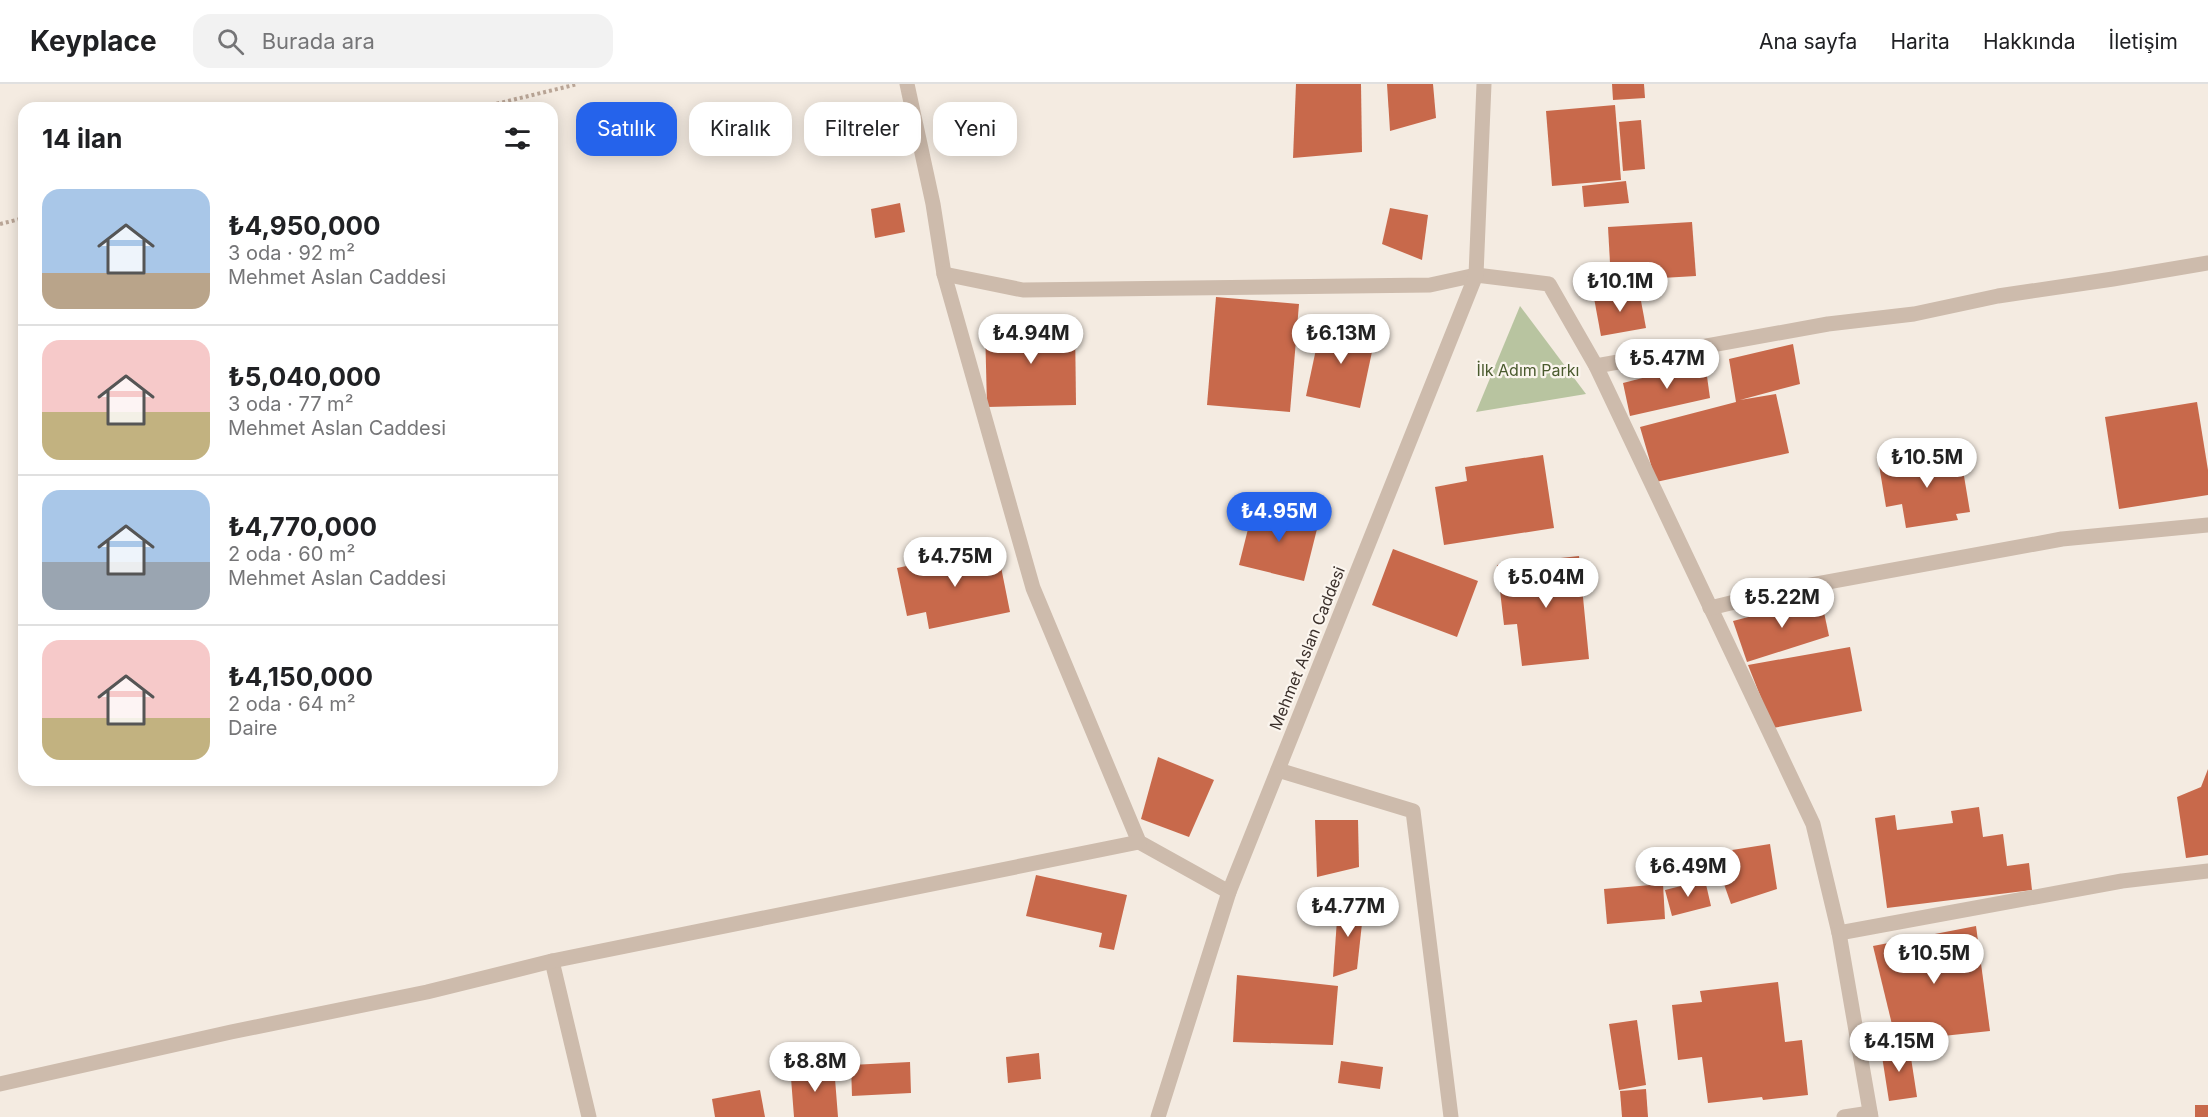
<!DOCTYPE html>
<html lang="tr">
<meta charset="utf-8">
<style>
body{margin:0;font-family:Inter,sans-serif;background:#f2f2f2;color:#202124;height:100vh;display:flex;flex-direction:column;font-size:22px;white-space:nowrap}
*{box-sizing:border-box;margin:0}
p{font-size:20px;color:#757577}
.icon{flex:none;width:33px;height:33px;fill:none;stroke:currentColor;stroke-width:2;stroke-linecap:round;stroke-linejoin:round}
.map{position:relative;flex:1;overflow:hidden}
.panel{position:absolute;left:18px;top:18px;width:540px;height:684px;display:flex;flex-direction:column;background:#fff;border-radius:18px;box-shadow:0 3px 15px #0003}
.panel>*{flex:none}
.guide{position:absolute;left:576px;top:18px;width:570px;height:54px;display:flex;gap:12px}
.price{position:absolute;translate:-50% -51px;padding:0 14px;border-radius:21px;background:#fff;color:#222;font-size:20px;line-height:39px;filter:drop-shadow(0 2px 3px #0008)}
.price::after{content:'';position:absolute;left:50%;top:36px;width:18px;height:14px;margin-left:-9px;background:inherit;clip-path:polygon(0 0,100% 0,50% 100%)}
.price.on{background:#2563eb;color:#fff}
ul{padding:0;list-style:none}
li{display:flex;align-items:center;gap:18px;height:150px;padding:0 24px}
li+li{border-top:2px solid #e0e0e0}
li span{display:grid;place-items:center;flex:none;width:168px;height:120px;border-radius:18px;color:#555}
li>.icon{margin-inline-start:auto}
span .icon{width:72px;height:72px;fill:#fffc;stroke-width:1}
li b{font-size:26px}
h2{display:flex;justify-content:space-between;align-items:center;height:72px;padding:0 24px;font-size:26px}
.chip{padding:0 21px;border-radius:18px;background:#fff;box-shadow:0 3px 15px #0003;font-size:21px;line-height:54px}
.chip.on{background:#2563eb;color:#fff}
header{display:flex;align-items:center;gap:36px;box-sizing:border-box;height:84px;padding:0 30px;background:#fff;border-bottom:2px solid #e0e0e0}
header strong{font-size:28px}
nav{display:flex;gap:33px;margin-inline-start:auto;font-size:21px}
.search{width:420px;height:54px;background:#f2f2f2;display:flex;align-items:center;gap:15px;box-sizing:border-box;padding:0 21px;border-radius:18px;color:#757577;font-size:22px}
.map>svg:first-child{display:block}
.green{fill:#b8c4a0}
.building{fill:#c8694b}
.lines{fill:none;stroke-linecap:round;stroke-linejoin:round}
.path{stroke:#b9a596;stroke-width:4;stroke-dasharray:3 3;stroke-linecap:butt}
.minor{stroke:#cdbbac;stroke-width:15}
.labels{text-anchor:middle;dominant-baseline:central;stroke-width:4.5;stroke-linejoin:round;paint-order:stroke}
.park-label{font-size:16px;fill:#4a5a2e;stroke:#fbf5ee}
.street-label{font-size:16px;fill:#3b302b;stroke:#fbf5ee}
</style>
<header>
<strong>Keyplace</strong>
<div class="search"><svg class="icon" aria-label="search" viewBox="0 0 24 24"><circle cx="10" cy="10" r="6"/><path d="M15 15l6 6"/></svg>Burada ara</div>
<nav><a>Ana sayfa</a><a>Harita</a><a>Hakkında</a><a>İletişim</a></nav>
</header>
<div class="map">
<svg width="2208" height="1033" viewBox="0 0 2208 1033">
<rect width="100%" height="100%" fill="#f4ebe1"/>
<polygon class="green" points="1520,222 1586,310 1476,328"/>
<g class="building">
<polygon points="1296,0 1361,0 1362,68 1293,74"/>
<polygon points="1387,0 1433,0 1436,34 1390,47"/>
<polygon points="1612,0 1644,0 1645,14 1613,16"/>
<polygon points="1615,21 1621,96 1552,102 1546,27"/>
<polygon points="1641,36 1645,85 1623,87 1619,38"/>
<polygon points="1626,97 1629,119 1584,123 1582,102"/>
<polygon points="900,119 905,148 875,154 871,125"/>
<polygon points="1390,124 1428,131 1422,176 1382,160"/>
<polygon points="1692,138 1696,192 1611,197 1608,143"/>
<polygon points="1639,206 1646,244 1601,252 1594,214"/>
<polygon points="1216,213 1299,220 1290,328 1207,321"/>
<polygon points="1322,237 1376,249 1360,324 1306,312"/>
<polygon points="1075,239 1076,321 987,323 985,241"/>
<polygon points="1793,260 1800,300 1740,316 1776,310 1789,369 1656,398 1640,343 1736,318 1729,275"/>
<polygon points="1705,278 1710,314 1630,332 1623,299"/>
<polygon points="2197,318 2208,386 2208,411 2119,425 2105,333"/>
<polygon points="1960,368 1970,428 1956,430 1958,436 1906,444 1902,420 1886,423 1879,381"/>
<polygon points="1543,371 1554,444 1444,461 1435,403 1467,397 1465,383"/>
<polygon points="1254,421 1319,437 1304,497 1239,481"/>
<polygon points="997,463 1010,528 929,545 926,528 907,532 897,484"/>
<polygon points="1393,465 1478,497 1457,553 1372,521"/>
<polygon points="1579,472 1589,575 1522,582 1517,540 1504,541 1497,481"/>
<polygon points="1821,514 1829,552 1747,578 1733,537"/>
<polygon points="1850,563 1862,627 1773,644 1748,581"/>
<polygon points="1158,673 1214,696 1189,753 1141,735"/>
<polygon points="2208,685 2208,771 2186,774 2177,713 2201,703"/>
<polygon points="1979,723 1983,753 2003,750 2007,782 2029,779 2032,806 1887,824 1875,734 1895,731 1897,746 1953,739 1951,727"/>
<polygon points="1315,736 1358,736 1359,783 1317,793"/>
<polygon points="1770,760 1777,805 1731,820 1713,769"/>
<polygon points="1036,791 1127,811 1114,866 1099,863 1102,849 1026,832"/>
<polygon points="1705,796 1711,822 1672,832 1665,806"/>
<polygon points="1663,800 1665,835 1607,840 1604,805"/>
<polygon points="1338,821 1364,821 1357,885 1333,893"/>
<polygon points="1976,842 1990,947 1896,957 1873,862"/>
<polygon points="1237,891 1338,902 1333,961 1233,958"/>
<polygon points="1778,898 1785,958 1802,956 1808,1011 1763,1016 1762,1013 1708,1019 1702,973 1678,976 1672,921 1702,918 1700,907"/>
<polygon points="1637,936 1646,1001 1619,1006 1609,940"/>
<polygon points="1909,961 1917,1013 1889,1017 1881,966"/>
<polygon points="1039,969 1041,995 1008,999 1006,973"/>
<polygon points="1341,977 1383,983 1380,1005 1338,999"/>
<polygon points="910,978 911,1009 852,1012 851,981"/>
<polygon points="834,982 838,1033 794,1033 791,994 802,993 801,985"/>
<polygon points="1646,1005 1648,1033 1622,1033 1620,1007"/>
<polygon points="760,1006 765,1033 715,1033 712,1015"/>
<rect x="2195" y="1021" width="13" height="12"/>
</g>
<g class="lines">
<g class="path">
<polyline points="479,24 578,0"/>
<polyline points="0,140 24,134"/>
</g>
<g class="minor">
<polyline points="907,0 933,120 944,190 1033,504 1139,758 1229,808"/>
<polyline points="944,190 1023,206 1430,201 1476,191 1549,200 1596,282 1813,740 1839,849 1871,1033"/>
<polyline points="1596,282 1828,240 1914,230 1998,212 2113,195 2208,179"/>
<polyline points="1710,524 1784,506 2062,455 2208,441"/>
<polyline points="1278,686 1413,727 1451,1033"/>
<polyline points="1839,849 2122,797 2208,787"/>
<polyline points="552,877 589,1033"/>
<polyline points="0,1000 231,948 427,908 552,877 1139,758"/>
<polyline points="1158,1033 1229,808 1476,191 1484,0"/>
<polyline points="1844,1033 1870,1029"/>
</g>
</g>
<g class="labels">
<g class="park-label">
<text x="1528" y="286">İlk Adım Parkı</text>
</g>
<g class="street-label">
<text transform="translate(1307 564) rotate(-68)">Mehmet Aslan Caddesi</text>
</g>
</g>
</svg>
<b class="price" style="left:1620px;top:229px">₺10.1M</b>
<b class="price" style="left:1031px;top:281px">₺4.94M</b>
<b class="price" style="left:1341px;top:281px">₺6.13M</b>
<b class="price" style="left:1667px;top:306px">₺5.47M</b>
<b class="price" style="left:1927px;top:405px">₺10.5M</b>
<b class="price on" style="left:1279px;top:459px">₺4.95M</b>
<b class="price" style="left:955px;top:504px">₺4.75M</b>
<b class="price" style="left:1546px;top:525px">₺5.04M</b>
<b class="price" style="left:1782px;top:545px">₺5.22M</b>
<b class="price" style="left:1688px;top:814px">₺6.49M</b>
<b class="price" style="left:1348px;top:854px">₺4.77M</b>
<b class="price" style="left:1934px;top:901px">₺10.5M</b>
<b class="price" style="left:1899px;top:989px">₺4.15M</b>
<b class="price" style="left:815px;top:1009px">₺8.8M</b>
<div class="guide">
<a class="chip on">Satılık</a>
<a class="chip">Kiralık</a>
<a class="chip">Filtreler</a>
<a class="chip">Yeni</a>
</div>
<section class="panel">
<h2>14 ilan<svg class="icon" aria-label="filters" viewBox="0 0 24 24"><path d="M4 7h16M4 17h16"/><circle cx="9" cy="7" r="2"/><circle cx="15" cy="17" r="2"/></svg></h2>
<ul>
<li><span style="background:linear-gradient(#a9c7e8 70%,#b9a48a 0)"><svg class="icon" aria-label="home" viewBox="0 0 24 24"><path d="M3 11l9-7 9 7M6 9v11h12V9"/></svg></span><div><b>₺4,950,000</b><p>3 oda · 92 m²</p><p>Mehmet Aslan Caddesi</p></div></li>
<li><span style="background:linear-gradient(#f6c9c9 60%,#c2b280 0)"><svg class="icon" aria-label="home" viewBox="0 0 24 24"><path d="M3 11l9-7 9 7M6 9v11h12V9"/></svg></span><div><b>₺5,040,000</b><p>3 oda · 77 m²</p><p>Mehmet Aslan Caddesi</p></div></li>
<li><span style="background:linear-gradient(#a9c7e8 60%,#9aa5b1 0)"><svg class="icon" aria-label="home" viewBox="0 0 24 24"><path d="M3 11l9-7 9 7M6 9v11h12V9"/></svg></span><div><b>₺4,770,000</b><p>2 oda · 60 m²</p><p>Mehmet Aslan Caddesi</p></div></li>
<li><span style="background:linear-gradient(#f6c9c9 65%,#c2b280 0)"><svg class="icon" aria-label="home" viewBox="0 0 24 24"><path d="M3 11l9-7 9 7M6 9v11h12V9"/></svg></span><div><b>₺4,150,000</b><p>2 oda · 64 m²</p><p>Daire</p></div></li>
</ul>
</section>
</div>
